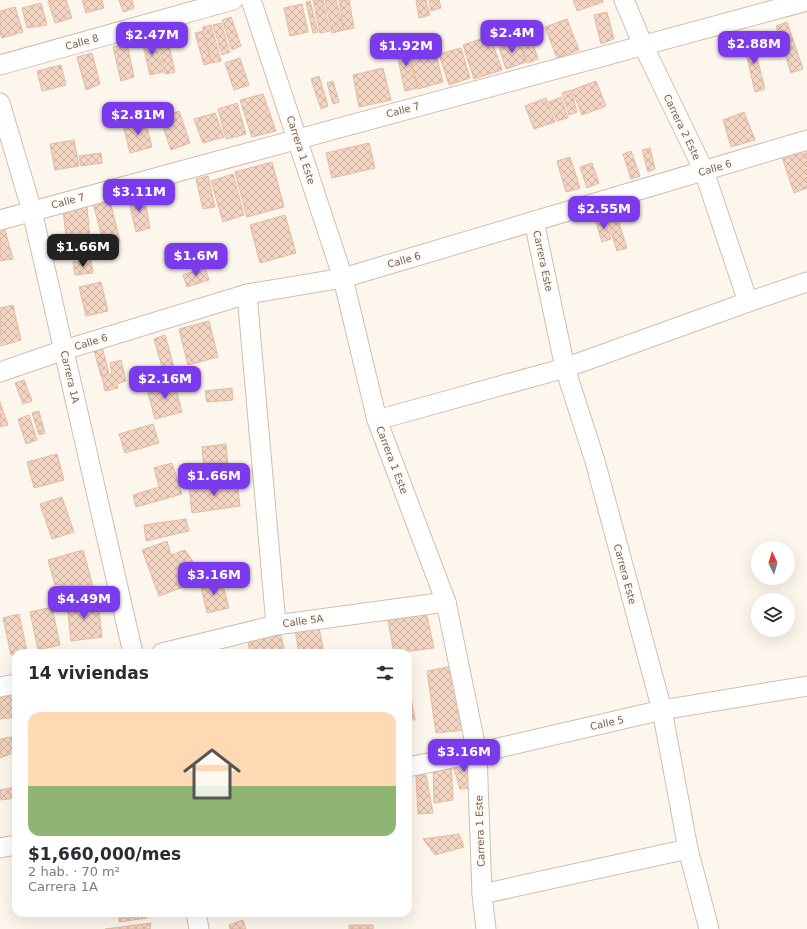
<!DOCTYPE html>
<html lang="es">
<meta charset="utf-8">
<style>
body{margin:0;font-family:"DejaVu Sans",sans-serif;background:#f2f2f3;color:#2b2b33;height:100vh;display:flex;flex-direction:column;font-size:15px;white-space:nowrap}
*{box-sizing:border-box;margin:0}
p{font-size:13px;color:#7c7c81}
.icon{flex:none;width:22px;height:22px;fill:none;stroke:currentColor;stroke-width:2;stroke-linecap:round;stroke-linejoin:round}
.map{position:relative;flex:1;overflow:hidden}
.side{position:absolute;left:12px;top:649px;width:400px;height:268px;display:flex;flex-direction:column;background:#fff;border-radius:12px;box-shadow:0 4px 16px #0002}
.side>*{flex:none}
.needle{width:26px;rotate:355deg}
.buttons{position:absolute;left:751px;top:541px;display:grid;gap:8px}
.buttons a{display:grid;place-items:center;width:44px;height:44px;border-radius:50%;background:#fff;box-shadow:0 4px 16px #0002;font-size:20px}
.price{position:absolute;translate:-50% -34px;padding:0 9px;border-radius:8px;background:#7c3aed;color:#fff;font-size:13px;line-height:26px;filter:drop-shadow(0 1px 2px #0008)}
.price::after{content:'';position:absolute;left:50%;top:24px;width:12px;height:9px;margin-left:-6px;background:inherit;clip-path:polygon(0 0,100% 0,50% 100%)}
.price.active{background:#222;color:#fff}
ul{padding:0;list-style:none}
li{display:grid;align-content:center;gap:8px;height:212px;padding:0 16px}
li span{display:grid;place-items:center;height:124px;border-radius:12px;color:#555}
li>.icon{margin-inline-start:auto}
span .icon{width:72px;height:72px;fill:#fffc;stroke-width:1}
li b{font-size:17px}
h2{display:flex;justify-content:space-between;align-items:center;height:48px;padding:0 16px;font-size:17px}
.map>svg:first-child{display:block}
.building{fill:url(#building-cross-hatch);stroke:#e6bba3}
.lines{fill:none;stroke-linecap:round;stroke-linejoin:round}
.minor-casing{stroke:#d1beb0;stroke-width:21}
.minor{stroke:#fff;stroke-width:19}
.labels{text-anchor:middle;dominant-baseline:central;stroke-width:3;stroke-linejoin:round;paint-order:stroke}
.street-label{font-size:10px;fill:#7a5c4d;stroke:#fffaf3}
</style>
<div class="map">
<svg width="807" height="929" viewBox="0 0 807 929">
<defs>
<pattern id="building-cross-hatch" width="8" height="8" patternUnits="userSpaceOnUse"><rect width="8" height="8" fill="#f3d5c3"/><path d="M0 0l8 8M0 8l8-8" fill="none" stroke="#cab0a1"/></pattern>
</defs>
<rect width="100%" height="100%" fill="#fdf6ec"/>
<g class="building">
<polygon points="51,0 66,0 72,18 55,23 48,1"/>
<polygon points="82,0 102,0 104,8 86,13"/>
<polygon points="119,0 132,0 134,8 123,12"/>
<polygon points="313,0 323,0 330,31 320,33"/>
<polygon points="325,0 336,0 344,30 332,33"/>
<polygon points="339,0 349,0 354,28 344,30"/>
<polygon points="416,0 426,0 430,15 419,18"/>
<polygon points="429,0 439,0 441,8 431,11"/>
<polygon points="573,0 592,0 594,5 577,11"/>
<polygon points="593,0 603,0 603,2 595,5"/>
<polygon points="310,1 318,32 313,33 306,2"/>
<polygon points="41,3 47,25 27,28 22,8"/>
<polygon points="302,4 308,32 290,36 284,8"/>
<polygon points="15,7 23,32 2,38 0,33 0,11"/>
<polygon points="607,12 614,39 601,44 594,15"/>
<polygon points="231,17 241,46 232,50 222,20"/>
<polygon points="567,19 579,50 557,58 545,27"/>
<polygon points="787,22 803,69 791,73 776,26"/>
<polygon points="221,23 230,52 222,55 213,25"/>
<polygon points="211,25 221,61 212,63 203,31 203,27"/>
<polygon points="203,31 211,63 204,65 195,33"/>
<polygon points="777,31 782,47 769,51 763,35"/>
<polygon points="166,32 175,72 165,74 156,35"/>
<polygon points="490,36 502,70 474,79 463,45"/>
<polygon points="155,38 163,72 150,75 142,41"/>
<polygon points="531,38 538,59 527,63 520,42"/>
<polygon points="752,38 765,89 755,92 743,40"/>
<polygon points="519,40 526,62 506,69 499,47"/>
<polygon points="127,44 134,77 121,81 113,47"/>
<polygon points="391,44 391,53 379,54 379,45"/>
<polygon points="407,44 417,88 405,91 395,46"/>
<polygon points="461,48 470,78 449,85 439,54"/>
<polygon points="92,53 100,84 86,90 77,57"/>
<polygon points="436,54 443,82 418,89 411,60"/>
<polygon points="240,58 249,85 234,90 225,63"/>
<polygon points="61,65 66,85 42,91 37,71"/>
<polygon points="383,68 391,100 359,107 353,75"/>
<polygon points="319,76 328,106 321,109 311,79"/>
<polygon points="333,81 339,102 333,104 327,83"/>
<polygon points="596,81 606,106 582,115 572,90"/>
<polygon points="571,90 577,112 569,115 562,93"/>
<polygon points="263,94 276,131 252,137 240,100"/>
<polygon points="561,97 568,118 557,121 549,102"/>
<polygon points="546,98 555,122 534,129 525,106"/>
<polygon points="237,103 246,134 226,139 218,109"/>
<polygon points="179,111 190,143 171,150 160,118"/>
<polygon points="744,112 755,140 731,147 723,120"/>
<polygon points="215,113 224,137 203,143 194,119"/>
<polygon points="145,119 152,147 130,153 123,125"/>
<polygon points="74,140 79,166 55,170 50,144"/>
<polygon points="369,143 375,168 332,178 326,153"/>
<polygon points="650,148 655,169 648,172 642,150"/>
<polygon points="807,148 807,188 794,193 782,157"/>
<polygon points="631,151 640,176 631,179 623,154"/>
<polygon points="101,153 102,163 81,166 79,156"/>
<polygon points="570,157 580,188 566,192 557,161"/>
<polygon points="272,162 284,207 247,217 235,172"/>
<polygon points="592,163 599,183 587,188 580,167"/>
<polygon points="233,174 244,215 223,222 211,181"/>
<polygon points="208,176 215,207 203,209 196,179"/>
<polygon points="144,195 150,228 136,232 128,198"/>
<polygon points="110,201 120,241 104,245 93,203"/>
<polygon points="87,207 91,248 67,248 63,209"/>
<polygon points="615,211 627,248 617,251 605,214"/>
<polygon points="285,215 296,253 260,263 250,225"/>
<polygon points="605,219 611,239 602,242 596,222"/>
<polygon points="5,230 13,259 0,261 0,232"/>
<polygon points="91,260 93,273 75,275 73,262"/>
<polygon points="205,267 209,280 187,287 183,275"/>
<polygon points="101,282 108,311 86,316 79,287"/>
<polygon points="13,305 21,340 1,346 0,308"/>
<polygon points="209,321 218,357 188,365 179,329"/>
<polygon points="165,335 174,367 163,370 154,339"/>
<polygon points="102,347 109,373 101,376 94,350"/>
<polygon points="121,360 126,381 117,384 118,388 105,391 102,376 112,374 110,363"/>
<polygon points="24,380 32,401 23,404 15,383"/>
<polygon points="174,381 182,412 155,419 147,389"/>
<polygon points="232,388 233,400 207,402 205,391"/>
<polygon points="0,402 8,425 0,427"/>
<polygon points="39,411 45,433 39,435 32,413"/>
<polygon points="29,415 37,440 26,444 18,419"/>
<polygon points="153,424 159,443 125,453 119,434"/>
<polygon points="226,444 228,467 204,470 202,447"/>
<polygon points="57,454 64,480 34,488 27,462"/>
<polygon points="172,463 182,494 136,507 133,495 159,487 154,468"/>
<polygon points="237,481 240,506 192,513 189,487"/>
<polygon points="62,497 74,532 52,539 40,504"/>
<polygon points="186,519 189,531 146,541 144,525"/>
<polygon points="167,541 171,555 185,550 194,563 200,581 159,596 142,550"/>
<polygon points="83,550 94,590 63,599 59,584 55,585 48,560"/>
<polygon points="221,578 229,608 207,613 200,583"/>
<polygon points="98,600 102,637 71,641 67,604"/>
<polygon points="52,607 60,645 38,650 30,612"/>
<polygon points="425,607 434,648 394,653 387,615"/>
<polygon points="19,614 27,651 11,655 3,618"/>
<polygon points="318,622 324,653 299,653 294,624"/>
<polygon points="281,635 285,653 250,653 248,641"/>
<polygon points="453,666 466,730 436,733 427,671"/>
<polygon points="16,683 16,717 0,719 0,686"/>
<polygon points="411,697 415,720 408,720 408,698"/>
<polygon points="16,736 16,752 0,758 0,739"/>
<polygon points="451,759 472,759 473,788 460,789"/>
<polygon points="451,759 453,800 434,803 433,763"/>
<polygon points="426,775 433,813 418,814 416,776"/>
<polygon points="16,787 16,798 1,800 0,790"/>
<polygon points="459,834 464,847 435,855 423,839"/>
<polygon points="119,913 146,913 147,918 119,922"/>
<polygon points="243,920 246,929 230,929 229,925"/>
<polygon points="151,923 150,929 105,929"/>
<rect x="349" y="925" width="24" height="4"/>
</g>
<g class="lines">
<g class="minor-casing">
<g id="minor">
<polyline points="251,0 343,278 377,420 446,602 477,753 482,894 486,929"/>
<polyline points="624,0 643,45 704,171 748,302"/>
<polyline points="0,65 233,0"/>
<polyline points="0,103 32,211 133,653"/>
<polyline points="0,220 807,1"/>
<polyline points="534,221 565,368 595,461 662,710 688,849 709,929"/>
<polyline points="247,294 276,625"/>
<polyline points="0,372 64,350 247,294 343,278 807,140"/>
<polyline points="377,420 565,368 748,302 807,282"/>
<polyline points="162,653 276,625 446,602"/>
<polyline points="0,687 16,684"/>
<polyline points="408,767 477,753 662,710 807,686"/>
<polyline points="0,848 16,845"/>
<polyline points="482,894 688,849"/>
<polyline points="196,913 199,929"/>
</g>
</g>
<use href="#minor" class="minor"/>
</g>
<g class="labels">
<g class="street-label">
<text transform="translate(82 42) rotate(-16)">Calle 8</text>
<text transform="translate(403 110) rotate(-15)">Calle 7</text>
<text transform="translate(682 127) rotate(64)">Carrera 2 Este</text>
<text transform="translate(301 150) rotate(72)">Carrera 1 Este</text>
<text transform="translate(715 168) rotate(-17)">Calle 6</text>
<text transform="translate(68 201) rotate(-15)">Calle 7</text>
<text transform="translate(404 260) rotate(-16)">Calle 6</text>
<text transform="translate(543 261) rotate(78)">Carrera Este</text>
<text transform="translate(91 342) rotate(-17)">Calle 6</text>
<text transform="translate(70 377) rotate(77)">Carrera 1A</text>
<text transform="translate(392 460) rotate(69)">Carrera 1 Este</text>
<text transform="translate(625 574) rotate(75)">Carrera Este</text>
<text transform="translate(303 621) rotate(-8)">Calle 5A</text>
<text transform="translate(607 723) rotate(-13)">Calle 5</text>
<text transform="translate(480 831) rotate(-92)">Carrera 1 Este</text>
</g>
</g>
</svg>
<div class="buttons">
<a><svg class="needle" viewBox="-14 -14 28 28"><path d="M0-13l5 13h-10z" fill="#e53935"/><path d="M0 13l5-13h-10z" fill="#7c7c81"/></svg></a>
<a><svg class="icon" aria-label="layers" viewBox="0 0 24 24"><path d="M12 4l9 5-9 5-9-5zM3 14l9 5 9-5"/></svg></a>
</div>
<b class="price" style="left:512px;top:54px">$2.4M</b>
<b class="price" style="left:152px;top:56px">$2.47M</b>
<b class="price" style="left:754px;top:65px">$2.88M</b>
<b class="price" style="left:406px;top:67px">$1.92M</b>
<b class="price" style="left:138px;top:136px">$2.81M</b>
<b class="price" style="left:139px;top:213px">$3.11M</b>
<b class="price" style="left:604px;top:230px">$2.55M</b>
<b class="price active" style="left:83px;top:268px">$1.66M</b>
<b class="price" style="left:196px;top:277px">$1.6M</b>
<b class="price" style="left:165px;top:400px">$2.16M</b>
<b class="price" style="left:214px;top:497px">$1.66M</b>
<b class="price" style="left:214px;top:596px">$3.16M</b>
<b class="price" style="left:84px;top:620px">$4.49M</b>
<b class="price" style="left:464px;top:773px">$3.16M</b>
<section class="side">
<h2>14 viviendas<svg class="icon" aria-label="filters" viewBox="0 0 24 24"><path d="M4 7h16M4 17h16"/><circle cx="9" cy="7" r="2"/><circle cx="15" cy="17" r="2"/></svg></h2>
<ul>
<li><span style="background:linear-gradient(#ffd9b3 60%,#8fb573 0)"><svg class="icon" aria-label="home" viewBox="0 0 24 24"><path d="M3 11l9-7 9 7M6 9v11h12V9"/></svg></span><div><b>$1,660,000/mes</b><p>2 hab. · 70 m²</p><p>Carrera 1A</p></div></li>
</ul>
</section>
</div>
